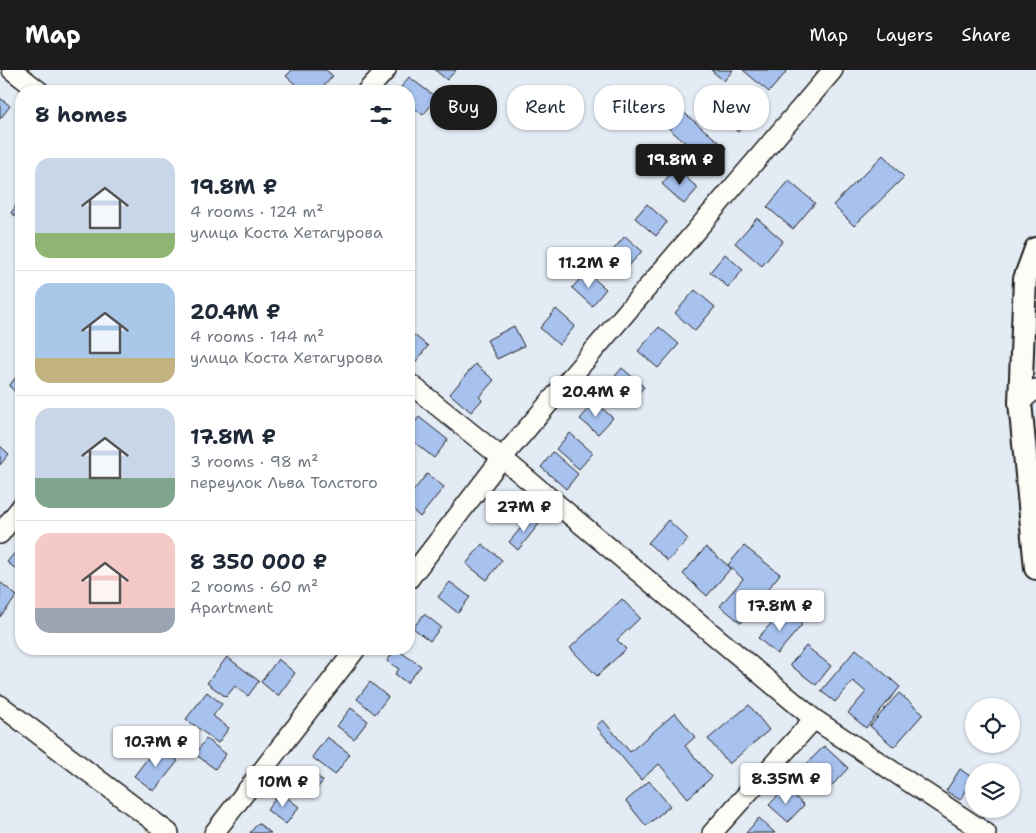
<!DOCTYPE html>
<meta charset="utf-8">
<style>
body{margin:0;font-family:"Shantell Sans",sans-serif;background:#f6f6f7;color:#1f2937;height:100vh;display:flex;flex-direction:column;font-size:19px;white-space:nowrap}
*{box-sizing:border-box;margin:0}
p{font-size:16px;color:#747a83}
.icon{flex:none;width:28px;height:28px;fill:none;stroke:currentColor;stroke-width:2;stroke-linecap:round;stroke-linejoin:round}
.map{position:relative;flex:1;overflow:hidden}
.details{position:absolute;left:15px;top:15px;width:400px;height:570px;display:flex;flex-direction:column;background:#fff;border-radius:20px;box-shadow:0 1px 4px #0004}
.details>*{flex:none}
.guide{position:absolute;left:430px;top:15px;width:475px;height:45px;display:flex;gap:10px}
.controls{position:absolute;left:965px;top:628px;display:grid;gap:10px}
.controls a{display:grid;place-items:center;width:55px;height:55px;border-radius:50%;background:#fff;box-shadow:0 1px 4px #0004;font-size:25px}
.price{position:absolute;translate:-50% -42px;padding:0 11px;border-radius:5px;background:#fff;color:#222;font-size:16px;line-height:32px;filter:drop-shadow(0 1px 2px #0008)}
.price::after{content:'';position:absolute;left:50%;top:30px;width:15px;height:11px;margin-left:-8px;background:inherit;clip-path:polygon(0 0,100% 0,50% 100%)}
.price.active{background:#1c1c1c;color:#fff}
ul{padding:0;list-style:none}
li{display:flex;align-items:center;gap:15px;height:125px;padding:0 20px}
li+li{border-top:1px solid #e0e1e3}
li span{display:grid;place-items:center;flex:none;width:140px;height:100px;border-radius:15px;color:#555}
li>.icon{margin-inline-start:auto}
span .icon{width:60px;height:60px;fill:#fffc;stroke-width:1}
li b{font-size:21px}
h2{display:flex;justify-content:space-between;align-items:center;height:60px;padding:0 20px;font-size:21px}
.tag{padding:0 18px;border-radius:20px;background:#fff;box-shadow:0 1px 4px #0004;font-size:18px;line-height:45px}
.tag.active{background:#1c1c1c;color:#fff}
header{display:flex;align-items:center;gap:30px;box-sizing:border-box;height:70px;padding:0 25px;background:#1c1c1c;color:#fff}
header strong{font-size:24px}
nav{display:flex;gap:28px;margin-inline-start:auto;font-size:18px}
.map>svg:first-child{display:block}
.building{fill:#a7c2ef;stroke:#1c1c1c}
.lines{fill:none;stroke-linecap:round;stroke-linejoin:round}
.minor-casing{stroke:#1c1c1c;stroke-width:22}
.tertiary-casing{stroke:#1c1c1c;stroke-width:26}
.minor{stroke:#fdfcf7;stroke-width:19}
.tertiary{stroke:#fdfcf7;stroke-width:22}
</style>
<header>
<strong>Map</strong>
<nav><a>Map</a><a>Layers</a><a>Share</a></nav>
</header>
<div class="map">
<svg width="1036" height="763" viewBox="0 0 1036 763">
<rect width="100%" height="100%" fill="#e3ebf5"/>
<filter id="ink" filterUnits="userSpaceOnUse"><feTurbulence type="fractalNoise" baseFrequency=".02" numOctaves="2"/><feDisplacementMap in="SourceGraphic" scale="10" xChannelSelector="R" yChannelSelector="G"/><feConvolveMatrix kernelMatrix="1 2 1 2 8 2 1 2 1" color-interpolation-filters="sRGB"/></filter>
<g filter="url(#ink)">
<g class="building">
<polygon points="292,0 326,0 333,6 319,21 303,21 286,6"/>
<polygon points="435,0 456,0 447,10"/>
<polygon points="711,0 733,0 724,11"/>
<polygon points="743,0 785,0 787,1 769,22"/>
<polygon points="409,7 437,28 423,45 409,34 409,21 398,21"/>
<polygon points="740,24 758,39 738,62 720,47"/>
<polygon points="0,28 10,36 0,49"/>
<polygon points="682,41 726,78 712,95 668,58"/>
<polygon points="883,85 904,107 854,156 833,135"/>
<polygon points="675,98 698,118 684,134 662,114"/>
<polygon points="789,111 815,133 793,159 767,137"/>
<polygon points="21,129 21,150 11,143"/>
<polygon points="647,134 667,152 656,166 635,148"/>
<polygon points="757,148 783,171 762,196 735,173"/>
<polygon points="625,166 642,181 626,199 609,185"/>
<polygon points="725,184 743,200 728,217 710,202"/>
<polygon points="586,202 606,219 592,236 572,218"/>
<polygon points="695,220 715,237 695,261 675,243"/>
<polygon points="556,239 575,256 559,275 540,258"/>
<polygon points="514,256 524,276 497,289 487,270"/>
<polygon points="659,257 679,274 658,298 638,281"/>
<polygon points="409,261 428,276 413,295 409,292"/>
<polygon points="475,294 494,310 479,327 482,330 471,342 450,324"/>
<polygon points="622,298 644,317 627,337 605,318"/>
<polygon points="21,301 21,327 9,316"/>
<polygon points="595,332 613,348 598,364 580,349"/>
<polygon points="419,347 448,370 434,388 409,368 409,360"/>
<polygon points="570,363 593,383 579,399 556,379"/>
<polygon points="0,376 9,384 0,395"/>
<polygon points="553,382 578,404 566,419 541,397"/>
<polygon points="427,404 444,417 420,447 409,437 409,426"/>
<polygon points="531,446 539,454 518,480 509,472"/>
<polygon points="668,450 688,469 668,491 648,473"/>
<polygon points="482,474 502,490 487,510 466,494"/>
<polygon points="744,476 780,504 741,553 720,536 743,509 728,495"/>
<polygon points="706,477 731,498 707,526 683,504"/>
<polygon points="19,478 21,480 21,503 7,492"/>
<polygon points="0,512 17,526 0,547"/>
<polygon points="450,512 470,527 458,543 438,527"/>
<polygon points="622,529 640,548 617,570 626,579 597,606 570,578"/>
<polygon points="784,539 802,555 777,584 758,568"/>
<polygon points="424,544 441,557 430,571 413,558"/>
<polygon points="806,576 831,596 816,615 790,595"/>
<polygon points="396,579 421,596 407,613 395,604 399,599 387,591"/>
<polygon points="856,579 900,617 866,658 848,643 866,622 853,611 835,632 821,621"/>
<polygon points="227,587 259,611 248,626 235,616 226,627 207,613"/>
<polygon points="278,589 295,603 278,626 261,612"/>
<polygon points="370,612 388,627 375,644 357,629"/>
<polygon points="207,622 222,634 213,646 229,658 218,673 186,649"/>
<polygon points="899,623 923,644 894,677 870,656"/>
<polygon points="749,635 769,660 729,694 708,669"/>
<polygon points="351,638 368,651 354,669 337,656"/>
<polygon points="675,643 695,667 685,676 712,707 688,728 659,694 641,710 596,656 603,650 630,682"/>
<polygon points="327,667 350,684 335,705 312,687"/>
<polygon points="206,669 226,684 215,699 195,684"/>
<polygon points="158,675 178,691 154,721 134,706"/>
<polygon points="824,676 848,698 826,722 801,700"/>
<polygon points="307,698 323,711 310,727 294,715"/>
<polygon points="960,699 974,709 960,730 946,721"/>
<polygon points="649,711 670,736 646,756 626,731"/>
<polygon points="785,718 804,735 788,752 769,735"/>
<polygon points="280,722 299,737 286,754 267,740"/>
<polygon points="759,748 775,763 746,763"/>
<polygon points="258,753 271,763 250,763"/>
</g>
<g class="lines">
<g class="minor-casing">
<g id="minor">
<polyline points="12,0 39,21"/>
<polyline points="367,21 386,0"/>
<polyline points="409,313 502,388 814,649 986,763"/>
<polyline points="1020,332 1036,319"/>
<polyline points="0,464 21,437"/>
<polyline points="409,509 502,388 833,0"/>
<polyline points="0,635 169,763"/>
<polyline points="214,763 356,579"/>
<polyline points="712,763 814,649"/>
</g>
</g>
<g class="tertiary-casing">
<polyline id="tertiary" points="1036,179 1025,209 1020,332 1036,498"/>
</g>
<use href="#minor" class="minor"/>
<use href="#tertiary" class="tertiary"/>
</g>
</g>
</svg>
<div class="controls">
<a><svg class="icon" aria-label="locate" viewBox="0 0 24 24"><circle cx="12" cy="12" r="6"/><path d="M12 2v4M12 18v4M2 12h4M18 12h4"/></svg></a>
<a><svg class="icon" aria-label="layers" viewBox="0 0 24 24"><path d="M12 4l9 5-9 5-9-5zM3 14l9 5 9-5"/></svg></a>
</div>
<b class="price active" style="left:680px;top:116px">19.8M ₽</b>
<b class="price" style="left:589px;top:219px">11.2M ₽</b>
<b class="price" style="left:596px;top:348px">20.4M ₽</b>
<b class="price" style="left:524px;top:463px">27M ₽</b>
<b class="price" style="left:780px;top:562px">17.8M ₽</b>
<b class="price" style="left:156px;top:698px">10.7M ₽</b>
<b class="price" style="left:786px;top:735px">8.35M ₽</b>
<b class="price" style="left:283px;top:738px">10M ₽</b>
<div class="guide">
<a class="tag active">Buy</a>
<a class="tag">Rent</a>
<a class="tag">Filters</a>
<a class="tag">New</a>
</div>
<section class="details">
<h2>8 homes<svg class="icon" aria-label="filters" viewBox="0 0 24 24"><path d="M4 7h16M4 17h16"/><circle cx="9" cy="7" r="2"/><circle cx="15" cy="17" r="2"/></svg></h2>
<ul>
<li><span style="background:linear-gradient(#c9d6e8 75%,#8fb573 0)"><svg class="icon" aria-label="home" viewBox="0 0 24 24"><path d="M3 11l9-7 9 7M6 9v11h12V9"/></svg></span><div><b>19.8M ₽</b><p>4 rooms · 124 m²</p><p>улица Коста Хетагурова</p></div></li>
<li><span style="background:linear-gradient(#a9c7e8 75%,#c2b280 0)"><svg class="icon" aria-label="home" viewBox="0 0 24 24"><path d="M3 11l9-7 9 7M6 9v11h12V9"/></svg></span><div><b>20.4M ₽</b><p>4 rooms · 144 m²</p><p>улица Коста Хетагурова</p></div></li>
<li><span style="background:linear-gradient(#c9d6e8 70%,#7fa58c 0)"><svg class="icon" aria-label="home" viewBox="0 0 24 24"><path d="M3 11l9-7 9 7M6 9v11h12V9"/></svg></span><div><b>17.8M ₽</b><p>3 rooms · 98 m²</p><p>переулок Льва Толстого</p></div></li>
<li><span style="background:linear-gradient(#f6c9c9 75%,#9aa5b1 0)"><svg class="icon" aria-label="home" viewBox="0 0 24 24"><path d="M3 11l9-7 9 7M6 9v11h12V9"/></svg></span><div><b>8 350 000 ₽</b><p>2 rooms · 60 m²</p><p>Apartment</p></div></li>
</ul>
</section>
</div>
